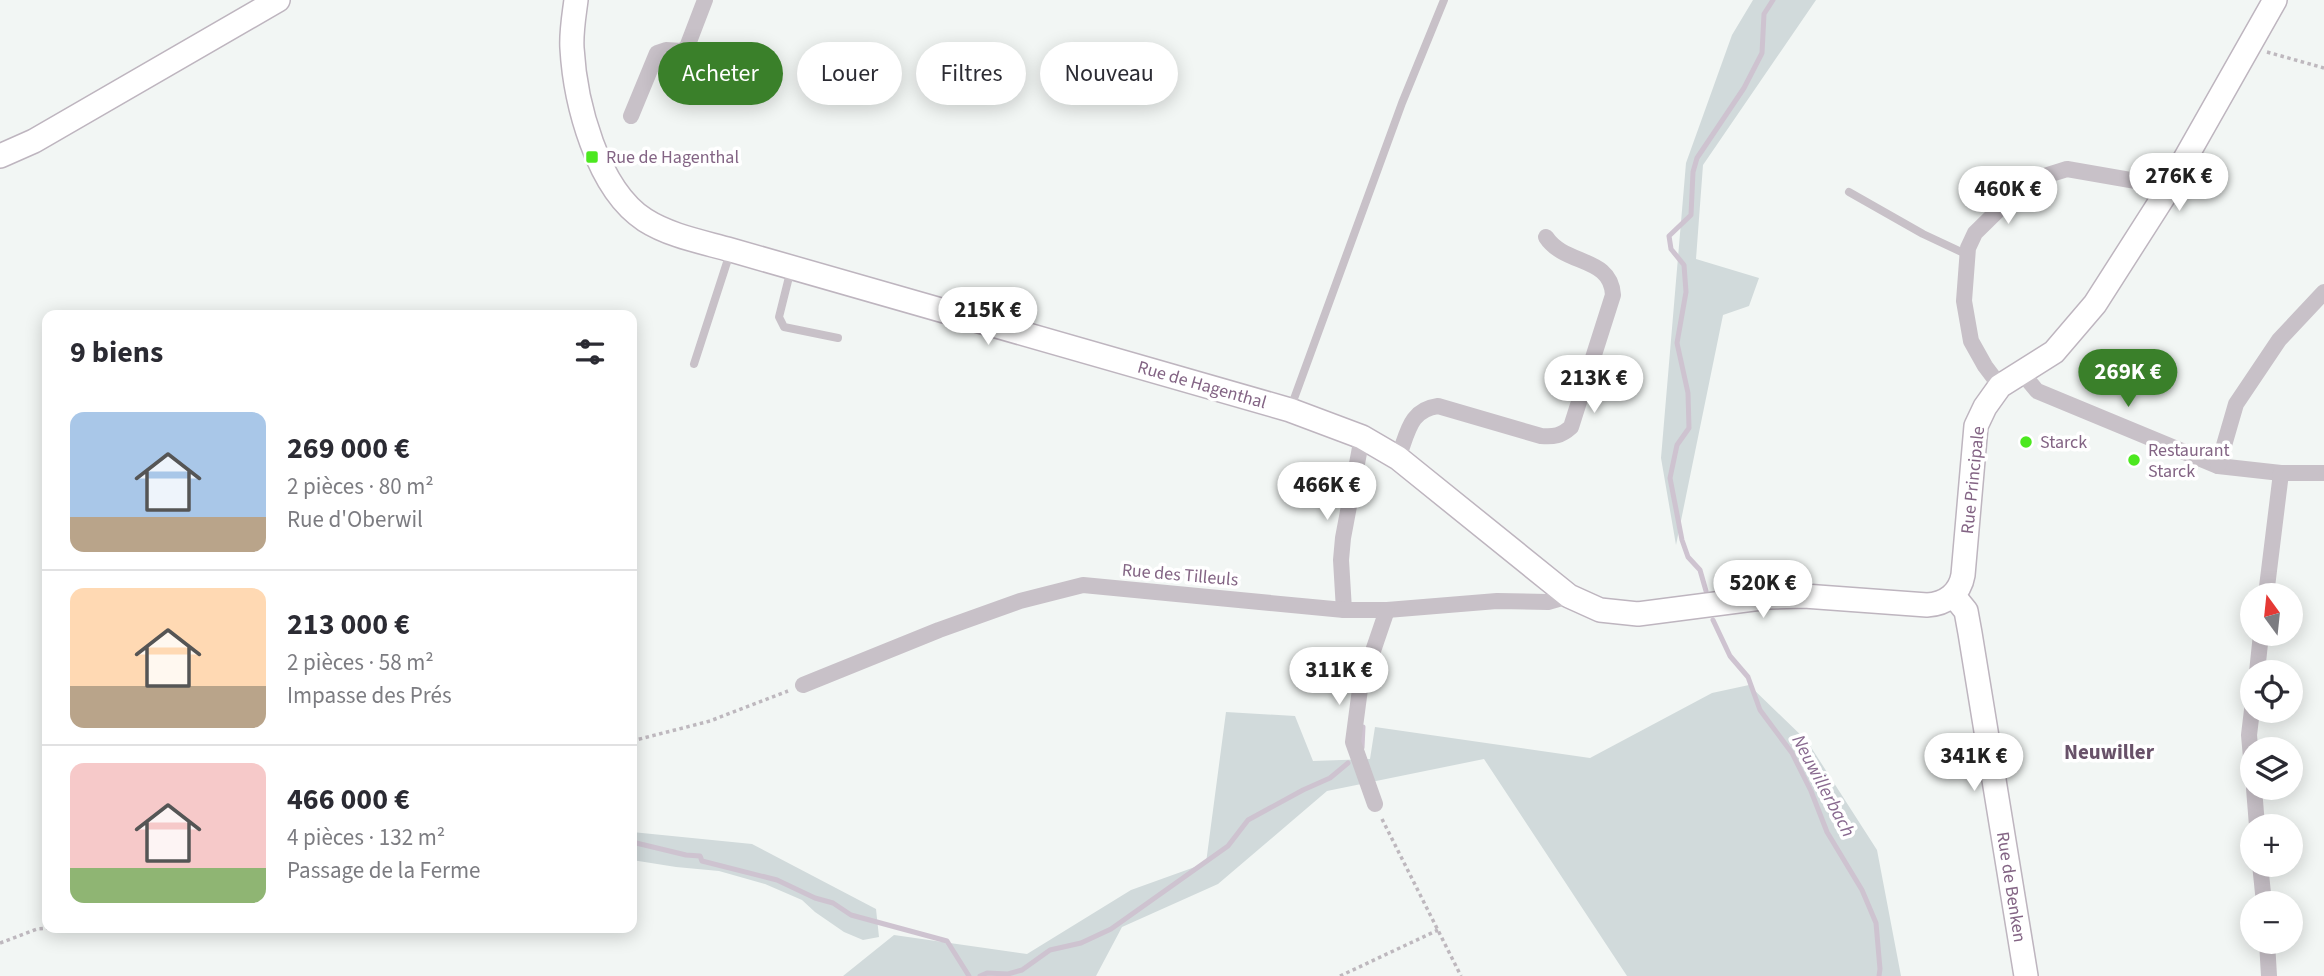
<!DOCTYPE html>
<html lang="fr">
<meta charset="utf-8">
<style>
body{margin:0;font-family:"Source Sans 3",sans-serif;background:#f2f2f3;color:#2b2b33;height:100vh;display:flex;flex-direction:column;font-size:26px;white-space:nowrap}
*{box-sizing:border-box;margin:0}
p{font-size:23px;color:#7c7c81}
.icon{flex:none;width:38px;height:38px;fill:none;stroke:currentColor;stroke-width:2;stroke-linecap:round;stroke-linejoin:round}
.map{position:relative;flex:1;overflow:hidden}
.drawer{position:absolute;left:42px;top:310px;width:595px;height:623px;display:flex;flex-direction:column;background:#fff;border-radius:14px;box-shadow:0 4px 18px #0003}
.drawer>*{flex:none}
.banner{position:absolute;left:658px;top:42px;width:665px;height:63px;display:flex;gap:14px}
.needle{width:46px;rotate:345deg}
.fabs{position:absolute;left:2240px;top:583px;display:grid;gap:14px}
.fabs a{display:grid;place-items:center;width:63px;height:63px;border-radius:50%;background:#fff;box-shadow:0 4px 18px #0003;font-size:35px}
.price{position:absolute;translate:-50% -60px;padding:0 16px;border-radius:24px;background:#fff;color:#222;font-size:23px;line-height:46px;filter:drop-shadow(0 2px 4px #0008)}
.price::after{content:'';position:absolute;left:50%;top:42px;width:21px;height:16px;margin-left:-10px;background:inherit;clip-path:polygon(0 0,100% 0,50% 100%)}
.price.current{background:#3a802a;color:#fff}
ul{padding:0;list-style:none}
li{display:flex;align-items:center;gap:21px;height:175px;padding:0 28px}
li+li{border-top:2px solid #e1e1e2}
li span{display:grid;place-items:center;flex:none;width:196px;height:140px;border-radius:14px;color:#555}
li>.icon{margin-inline-start:auto}
span .icon{width:84px;height:84px;fill:#fffc;stroke-width:1}
li b{font-size:30px}
h2{display:flex;justify-content:space-between;align-items:center;height:84px;padding:0 28px;font-size:30px}
.chip{padding:0 24px;border-radius:32px;background:#fff;box-shadow:0 4px 18px #0003;font-size:24px;line-height:63px}
.chip.current{background:#3a802a;color:#fff}
.map>svg:first-child{display:block}
.green{fill:#d1dadb}
.lines{fill:none;stroke-linecap:round;stroke-linejoin:round}
.stream{stroke:#cec3d0;stroke-width:5}
.secondary-casing{stroke:#beb5bf;stroke-width:26}
.path{stroke:#beb8be;stroke-width:3.5;stroke-dasharray:3.5 3.5;stroke-linecap:butt}
.lane{stroke:#c8c1c8;stroke-width:8}
.street{stroke:#c8c1c8;stroke-width:16}
.secondary{stroke:#fff;stroke-width:23}
.poi-dot{fill:#4ce81f;stroke:#fff;stroke-width:2.5}
.labels{text-anchor:middle;dominant-baseline:central;stroke-width:7;stroke-linejoin:round;paint-order:stroke}
.poi-label{font-size:18px;fill:#836484;stroke:#fff;text-anchor:start}
.street-label{font-size:18px;fill:#836484;stroke:#fff}
.water-label{font-size:19px;font-style:italic;fill:#88698f;stroke:#fff}
.quarter-label{font-size:21px;font-weight:bold;fill:#685269;stroke:#fff}
</style>
<div class="map">
<svg width="2324" height="976" viewBox="0 0 2324 976">
<rect width="100%" height="100%" fill="#f2f6f4"/>
<g class="green">
<polygon points="1753,0 1816,0 1703,165 1696,259 1759,278 1749,306 1723,315 1676,545 1661,458 1686,163 1732,35"/>
<polygon points="1749,685 1807,741 1877,850 1901,976 1627,976 1484,759 1327,791 1218,884 1122,927 1096,976 843,976 894,935 1027,954 1131,890 1206,863 1226,712 1295,716 1313,761 1370,759 1375,727 1590,758 1712,693"/>
<polygon points="632,832 752,844 876,909 879,937 863,940 844,932 815,912 802,900 765,884 719,871 676,867 632,860"/>
</g>
<g class="lines">
<g class="stream">
<polyline points="1706,591 1700,570 1688,557 1682,540 1670,478 1677,445 1689,428 1688,393 1677,343 1686,292 1684,265 1671,249 1669,236 1691,215 1693,172 1697,158 1744,88 1762,53 1764,14 1773,0"/>
<polyline points="1713,620 1730,656 1748,677 1760,710 1792,753 1811,791 1827,832 1862,890 1876,923 1880,969 1879,976"/>
<polyline points="1362,748 1363,727"/>
<polyline points="632,842 686,855 700,856 702,861 777,880 815,898 833,903 851,915 947,941 969,976"/>
<polyline points="980,976 987,973 1008,974 1022,970 1050,950 1081,943 1111,929 1228,846 1248,820 1303,790 1330,778 1348,763"/>
</g>
<g class="secondary-casing">
<g id="secondary">
<path d="M576 0C574 16 571 32 572 48 575 102 597 189 645 220 670 236 703 242 731 250L1290 410 1362 437 1398 458 1569 596 1600 610 1638 614 1769 597 1804 596 1927 605C1946 604 1960 593 1963 575L1976 426 1985 407 2000 386 2054 352 2095 304 2164 196 2275 0"/>
<polyline points="0,156 34,141 278,0"/>
<polyline points="1953,595 1966,611 1970,633 2026,976"/>
</g>
</g>
<g class="path">
<polyline points="2267,52 2324,68"/>
<polyline points="632,741 710,721 788,691"/>
<polyline points="1382,819 1461,976"/>
<polyline points="0,943 37,929 52,928"/>
<polyline points="1340,976 1438,930"/>
</g>
<g class="lane">
<polyline points="1849,192 1923,234 1968,255"/>
<polyline points="791,269 779,317 784,327 838,338"/>
<polyline points="694,364 730,253"/>
<polyline points="1291,407 1402,103 1444,0"/>
</g>
<g class="street">
<polyline points="631,116 657,53 666,50 682,51 687,47 705,0"/>
<polyline points="2022,373 2037,391 2218,466 2281,473 2324,473"/>
<polyline points="2000,386 1985,366 1971,341 1964,301 1968,248 1975,233 2028,181 2067,169 2136,181 2164,196"/>
<path d="M1398 458C1408 433 1409 410 1438 406L1541 436C1554 437 1561 436 1571 427L1613 295C1611 256 1565 266 1546 237"/>
<polyline points="2218,466 2236,404 2279,340 2324,292"/>
<polyline points="2266,595 2281,473"/>
<polyline points="1344,610 1341,560 1343,538 1362,437"/>
<polyline points="2257,672 2261,634"/>
<polyline points="803,685 939,630 1020,601 1083,585 1344,610 1387,610 1497,601 1548,602 1569,596"/>
<polyline points="2252,769 2249,735 2252,710"/>
<polyline points="2254,788 2257,826"/>
<polyline points="1375,804 1353,742 1360,689 1387,610"/>
<polyline points="2260,864 2264,903"/>
<polyline points="2267,942 2269,976"/>
</g>
<use href="#secondary" class="secondary"/>
</g>
<g class="poi-dot">
<rect x="585" y="150" width="14" height="14" rx="3.5"/>
<circle cx="2026" cy="442" r="7"/>
<circle cx="2134" cy="460" r="7"/>
</g>
<g class="labels">
<g class="poi-label">
<text x="606" y="157">Rue de Hagenthal</text>
<text x="2040" y="442">Starck</text>
<text x="2148" y="450">Restaurant<tspan x="2148" dy="21">Starck</tspan></text>
</g>
<g class="street-label">
<text transform="translate(1202 385) rotate(16)">Rue de Hagenthal</text>
<text transform="translate(1973 480) rotate(-84)">Rue Principale</text>
<text transform="translate(1180 575) rotate(5)">Rue des Tilleuls</text>
<text transform="translate(2011 887) rotate(81)">Rue de Benken</text>
</g>
<g class="water-label">
<text transform="translate(1823 786) rotate(62)">Neuwillerbach</text>
</g>
<g class="quarter-label">
<text x="2109" y="752">Neuwiller</text>
</g>
</g>
</svg>
<div class="fabs">
<a><svg class="needle" viewBox="-14 -14 28 28"><path d="M0-13l5 13h-10z" fill="#e53935"/><path d="M0 13l5-13h-10z" fill="#7c7c81"/></svg></a>
<a><svg class="icon" aria-label="locate" viewBox="0 0 24 24"><circle cx="12" cy="12" r="6"/><path d="M12 2v4M12 18v4M2 12h4M18 12h4"/></svg></a>
<a><svg class="icon" aria-label="layers" viewBox="0 0 24 24"><path d="M12 4l9 5-9 5-9-5zM3 14l9 5 9-5"/></svg></a>
<a>+</a>
<a>−</a>
</div>
<b class="price" style="left:2179px;top:213px">276K €</b>
<b class="price" style="left:2008px;top:226px">460K €</b>
<b class="price" style="left:988px;top:347px">215K €</b>
<b class="price current" style="left:2128px;top:409px">269K €</b>
<b class="price" style="left:1594px;top:415px">213K €</b>
<b class="price" style="left:1327px;top:522px">466K €</b>
<b class="price" style="left:1763px;top:620px">520K €</b>
<b class="price" style="left:1339px;top:707px">311K €</b>
<b class="price" style="left:1974px;top:793px">341K €</b>
<div class="banner">
<a class="chip current">Acheter</a>
<a class="chip">Louer</a>
<a class="chip">Filtres</a>
<a class="chip">Nouveau</a>
</div>
<section class="drawer">
<h2>9 biens<svg class="icon" aria-label="filters" viewBox="0 0 24 24"><path d="M4 7h16M4 17h16"/><circle cx="9" cy="7" r="2"/><circle cx="15" cy="17" r="2"/></svg></h2>
<ul>
<li><span style="background:linear-gradient(#a9c7e8 75%,#b9a48a 0)"><svg class="icon" aria-label="home" viewBox="0 0 24 24"><path d="M3 11l9-7 9 7M6 9v11h12V9"/></svg></span><div><b>269 000 €</b><p>2 pièces · 80 m²</p><p>Rue d'Oberwil</p></div></li>
<li><span style="background:linear-gradient(#ffd9b3 70%,#b9a48a 0)"><svg class="icon" aria-label="home" viewBox="0 0 24 24"><path d="M3 11l9-7 9 7M6 9v11h12V9"/></svg></span><div><b>213 000 €</b><p>2 pièces · 58 m²</p><p>Impasse des Prés</p></div></li>
<li><span style="background:linear-gradient(#f6c9c9 75%,#8fb573 0)"><svg class="icon" aria-label="home" viewBox="0 0 24 24"><path d="M3 11l9-7 9 7M6 9v11h12V9"/></svg></span><div><b>466 000 €</b><p>4 pièces · 132 m²</p><p>Passage de la Ferme</p></div></li>
</ul>
</section>
</div>
